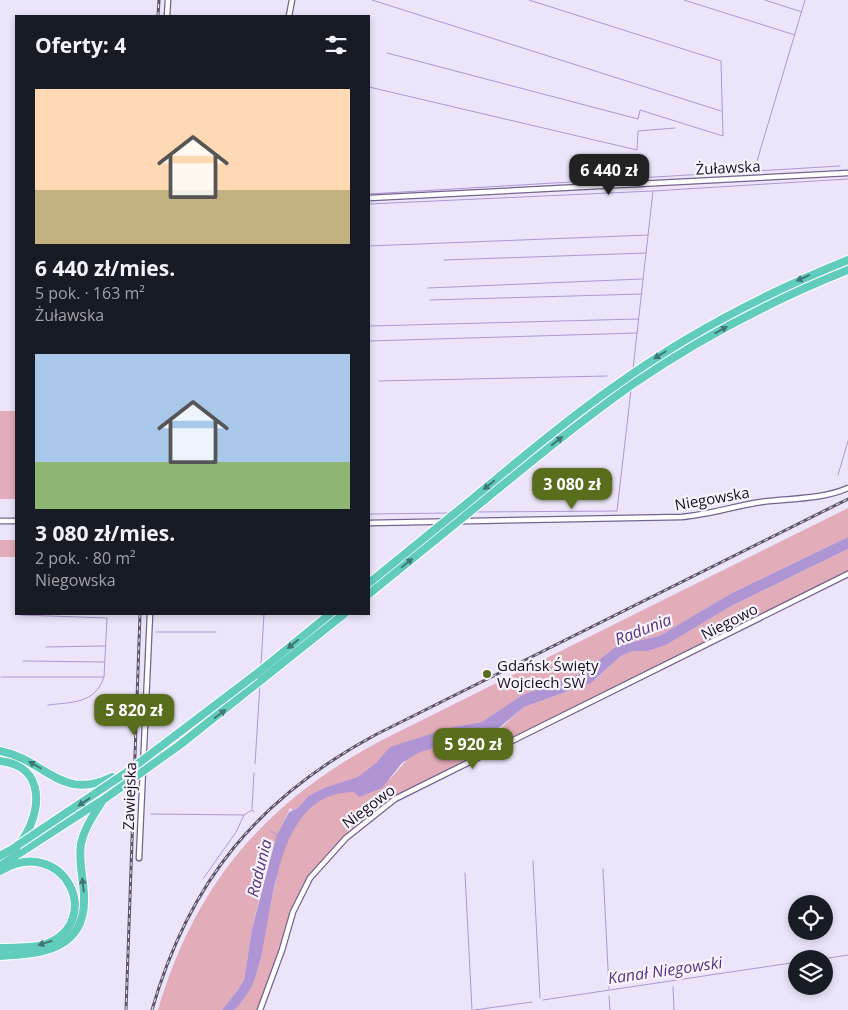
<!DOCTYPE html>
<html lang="pl">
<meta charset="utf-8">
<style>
body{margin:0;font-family:"Open Sans",sans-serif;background:#20242c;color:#f1f3f6;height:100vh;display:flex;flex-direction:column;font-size:19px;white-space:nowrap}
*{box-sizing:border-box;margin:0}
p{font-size:16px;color:#9ea1a6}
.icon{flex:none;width:28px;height:28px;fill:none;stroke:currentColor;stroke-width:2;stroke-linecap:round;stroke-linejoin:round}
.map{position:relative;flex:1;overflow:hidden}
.side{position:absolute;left:15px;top:15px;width:355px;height:600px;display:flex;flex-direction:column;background:#171b24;border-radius:0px;box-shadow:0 2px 8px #0003}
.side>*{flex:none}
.tools{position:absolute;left:788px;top:895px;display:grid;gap:10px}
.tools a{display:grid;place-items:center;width:45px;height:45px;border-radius:50%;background:#171b24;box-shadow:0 2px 8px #0003;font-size:25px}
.price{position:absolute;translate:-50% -42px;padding:0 11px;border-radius:10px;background:#596e1d;color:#fff;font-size:16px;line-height:32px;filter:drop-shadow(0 1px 2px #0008)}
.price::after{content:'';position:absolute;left:50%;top:30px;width:15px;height:11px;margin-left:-8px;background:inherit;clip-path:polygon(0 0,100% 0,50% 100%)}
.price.on{background:#222;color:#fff}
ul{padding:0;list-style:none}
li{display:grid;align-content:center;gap:10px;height:265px;padding:0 20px}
li span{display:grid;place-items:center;height:155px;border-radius:0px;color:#555}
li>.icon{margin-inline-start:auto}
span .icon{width:90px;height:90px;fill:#fffc;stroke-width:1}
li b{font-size:21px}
h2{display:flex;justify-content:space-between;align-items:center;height:60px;padding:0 20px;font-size:21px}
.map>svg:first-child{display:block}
.green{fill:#e3acb9}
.water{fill:#af95d3}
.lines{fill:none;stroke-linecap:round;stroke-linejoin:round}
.stream{stroke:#af95d3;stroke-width:1}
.street-casing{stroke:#75638f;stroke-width:7}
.highway-casing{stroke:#fff;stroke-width:10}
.street{stroke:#fff;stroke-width:4.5}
.highway{stroke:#61ccbc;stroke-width:8}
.rail-casing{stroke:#5d5567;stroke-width:3}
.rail{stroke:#f8f4fe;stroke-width:1;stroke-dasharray:4;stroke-linecap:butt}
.highway-bridge-casing{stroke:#fff;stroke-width:10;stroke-linecap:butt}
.highway-bridge{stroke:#61ccbc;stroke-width:8}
.oneway{fill:#407776}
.poi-dot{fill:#596e1d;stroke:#f8f4fe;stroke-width:2}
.labels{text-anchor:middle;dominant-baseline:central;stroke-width:4.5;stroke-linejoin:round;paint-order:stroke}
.street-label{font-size:15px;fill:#181021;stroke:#f8f4fe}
.poi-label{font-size:15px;fill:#181021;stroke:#f8f4fe;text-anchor:start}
.water-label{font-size:16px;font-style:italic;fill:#56337e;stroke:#f8f4fe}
</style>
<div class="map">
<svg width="848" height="1010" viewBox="0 0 848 1010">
<rect width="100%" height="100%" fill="#ece5f9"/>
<g class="green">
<rect x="0" y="411" width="16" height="88"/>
<path d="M848 508V537L730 594 659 636 618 645 582 673 522 695 482 722 453 727 383 773 324 788 308 796 298 808 293 810 290 808 271 850 252 929 244 980 237 991 222 1010H158C196 881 269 798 388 737Z"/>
<rect x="0" y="540" width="16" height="17"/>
<polygon points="848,549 848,572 679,658 498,744 394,798 343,839 306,881 291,913 283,945 259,1010 235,1010 254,981 276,881 277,866 285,837 308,809 322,797 390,779 413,753 448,743 493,735 524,707 583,686 596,679 621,656 633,651 648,651 666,645 733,605"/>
</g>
<path class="water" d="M848 537V549L733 605 666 645 648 651H633L621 656 591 683 524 707 487 738 448 743 418 753 402 763 382 788 359 797 354 792C268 792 276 923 254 981 250 992 242 1001 235 1010H222L237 991 244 980 252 929 276 837 289 812 298 808 308 796 324 788 358 777 376 763 390 747 453 727 482 722 522 695 582 673 618 645 659 636 730 594Z"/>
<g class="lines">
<g class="stream">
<polyline points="372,0 721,111"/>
<polyline points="684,0 795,35"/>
<polyline points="765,0 802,12"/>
<polyline points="387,53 638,119 640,110 723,136 721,61 529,0"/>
<polyline points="369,87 637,150 638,131 675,128"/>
<polyline points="754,171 805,0"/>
<polyline points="369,194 840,166"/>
<polyline points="369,204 653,191 848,179"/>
<polyline points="369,246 648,235"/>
<polyline points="444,260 646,253"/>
<polyline points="428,288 642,279"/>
<polyline points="430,300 642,294"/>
<polyline points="369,326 638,319"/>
<polyline points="369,341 637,333"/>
<polyline points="633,369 653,191"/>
<polyline points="379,381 607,376"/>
<polyline points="838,475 848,441"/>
<polyline points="475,512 617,511 631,390"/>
<polyline points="369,514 451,513"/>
<path d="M21 615 107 618 104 677C95 704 72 702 48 705"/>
<polyline points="156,632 216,632"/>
<polyline points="46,647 105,646"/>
<polyline points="23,661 104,662"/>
<polyline points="261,665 264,614"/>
<polyline points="1,677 103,677"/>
<polyline points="255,764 260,684"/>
<polyline points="252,809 254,773"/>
<polyline points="151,814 244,815 252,810 254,812"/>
<polyline points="270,830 277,835"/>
<polyline points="533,861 540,998"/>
<polyline points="603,869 609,989"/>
<polyline points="465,873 472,1010"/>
<polyline points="203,879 236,832 244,815"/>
<polyline points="822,959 848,955"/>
<polyline points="673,987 674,1010"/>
<polyline points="609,996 610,1010"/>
<polyline points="543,1000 791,963"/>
<polyline points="474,1010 532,1002"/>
</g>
<g class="street-casing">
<g id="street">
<polyline points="167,16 168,0"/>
<polyline points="289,16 292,0"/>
<polyline points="369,198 848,173"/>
<polyline points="0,521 16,521"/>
<path d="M369 523 681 517C708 515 734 506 761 502 789 498 821 500 848 488"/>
<polyline points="139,858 150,614"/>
<polyline points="260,1010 282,950 293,912 310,878 346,838 395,799 848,574"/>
</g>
</g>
<g class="highway-casing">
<g id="highway">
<path d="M460 509C511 467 561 424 615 386 687 334 766 293 848 260"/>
<path d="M465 516C520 471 575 425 633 384 700 338 773 300 848 270"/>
<polyline points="255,675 330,614"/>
<polyline points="181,744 344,614"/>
<path d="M0 751C46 760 61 802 112 777"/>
<path d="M0 761C47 766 42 814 20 843 15 849 6 852 0 856"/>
<polyline points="0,866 99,802"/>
<path d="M0 871C65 833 105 922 46 944 32 949 14 947 0 948"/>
<path d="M0 956C41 954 86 950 84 897 84 879 78 862 81 844 84 828 95 813 103 800"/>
</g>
</g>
<use href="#street" class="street"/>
<use href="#highway" class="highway"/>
<g class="rail-casing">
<g id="rail">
<polyline points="158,16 159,0"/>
<polyline points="126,1010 140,614"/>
<path d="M152 1010C189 881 259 797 377 734L848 499"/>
</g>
</g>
<use href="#rail" class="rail"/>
<g class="highway-bridge-casing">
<g id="highway-bridge">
<polyline points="369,583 460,509"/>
<polyline points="369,594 465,516"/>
<polyline points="103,800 181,744"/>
<polyline points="18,845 127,772 255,675"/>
</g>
</g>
<use href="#highway-bridge" class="highway-bridge"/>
</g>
<defs><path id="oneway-solid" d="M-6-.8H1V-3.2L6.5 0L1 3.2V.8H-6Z" transform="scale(1.25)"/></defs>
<g class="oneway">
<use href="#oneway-solid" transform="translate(803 278) rotate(156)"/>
<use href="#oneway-solid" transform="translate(721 330) rotate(-29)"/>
<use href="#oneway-solid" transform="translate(660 355) rotate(148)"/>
<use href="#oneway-solid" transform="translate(557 441) rotate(-38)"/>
<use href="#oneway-solid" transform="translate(489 485) rotate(141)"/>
<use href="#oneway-solid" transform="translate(407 563) rotate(-39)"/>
<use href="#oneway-solid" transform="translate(293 644) rotate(141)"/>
<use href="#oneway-solid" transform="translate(220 714) rotate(-37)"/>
<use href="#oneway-solid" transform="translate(35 765) rotate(-150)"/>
<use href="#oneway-solid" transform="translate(84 802) rotate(146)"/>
<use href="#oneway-solid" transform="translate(83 885) rotate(-97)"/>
<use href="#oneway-solid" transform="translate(45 943) rotate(163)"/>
</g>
<circle class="poi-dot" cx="487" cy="674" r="5"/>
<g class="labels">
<g class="street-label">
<text transform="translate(728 167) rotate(-3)">Żuławska</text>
<text transform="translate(712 498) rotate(-10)">Niegowska</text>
<text transform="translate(729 621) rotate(-27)">Niegowo</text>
<text transform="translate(129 796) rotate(-88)">Zawiejska</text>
<text transform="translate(368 806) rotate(-37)">Niegowo</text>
</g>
<g class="poi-label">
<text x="497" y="665">Gdańsk Święty<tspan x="497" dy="17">Wojciech SW</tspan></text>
</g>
<g class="water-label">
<text transform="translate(643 629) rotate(-21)">Radunia</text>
<text transform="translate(259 868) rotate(-76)">Radunia</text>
<text transform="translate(665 970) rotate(-8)">Kanał Niegowski</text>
</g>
</g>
</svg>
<div class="tools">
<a><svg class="icon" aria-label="locate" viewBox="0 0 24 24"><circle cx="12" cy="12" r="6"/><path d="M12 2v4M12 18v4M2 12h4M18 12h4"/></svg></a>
<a><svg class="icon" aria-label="layers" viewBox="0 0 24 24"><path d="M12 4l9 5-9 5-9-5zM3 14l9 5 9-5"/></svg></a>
</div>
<b class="price on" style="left:609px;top:196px">6 440 zł</b>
<b class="price" style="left:572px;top:510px">3 080 zł</b>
<b class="price" style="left:134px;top:736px">5 820 zł</b>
<b class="price" style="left:473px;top:770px">5 920 zł</b>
<section class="side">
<h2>Oferty: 4<svg class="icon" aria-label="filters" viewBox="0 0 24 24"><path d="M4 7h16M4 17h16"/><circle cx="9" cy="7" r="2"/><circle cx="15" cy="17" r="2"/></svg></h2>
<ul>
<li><span style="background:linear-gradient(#ffd9b3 65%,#c2b280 0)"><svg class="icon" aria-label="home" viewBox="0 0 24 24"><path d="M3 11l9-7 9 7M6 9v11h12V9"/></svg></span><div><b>6 440 zł/mies.</b><p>5 pok. · 163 m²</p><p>Żuławska</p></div></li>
<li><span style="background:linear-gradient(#a9c7e8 70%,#8fb573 0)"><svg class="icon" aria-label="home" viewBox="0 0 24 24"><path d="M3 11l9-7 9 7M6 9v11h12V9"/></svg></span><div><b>3 080 zł/mies.</b><p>2 pok. · 80 m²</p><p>Niegowska</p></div></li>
</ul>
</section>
</div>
